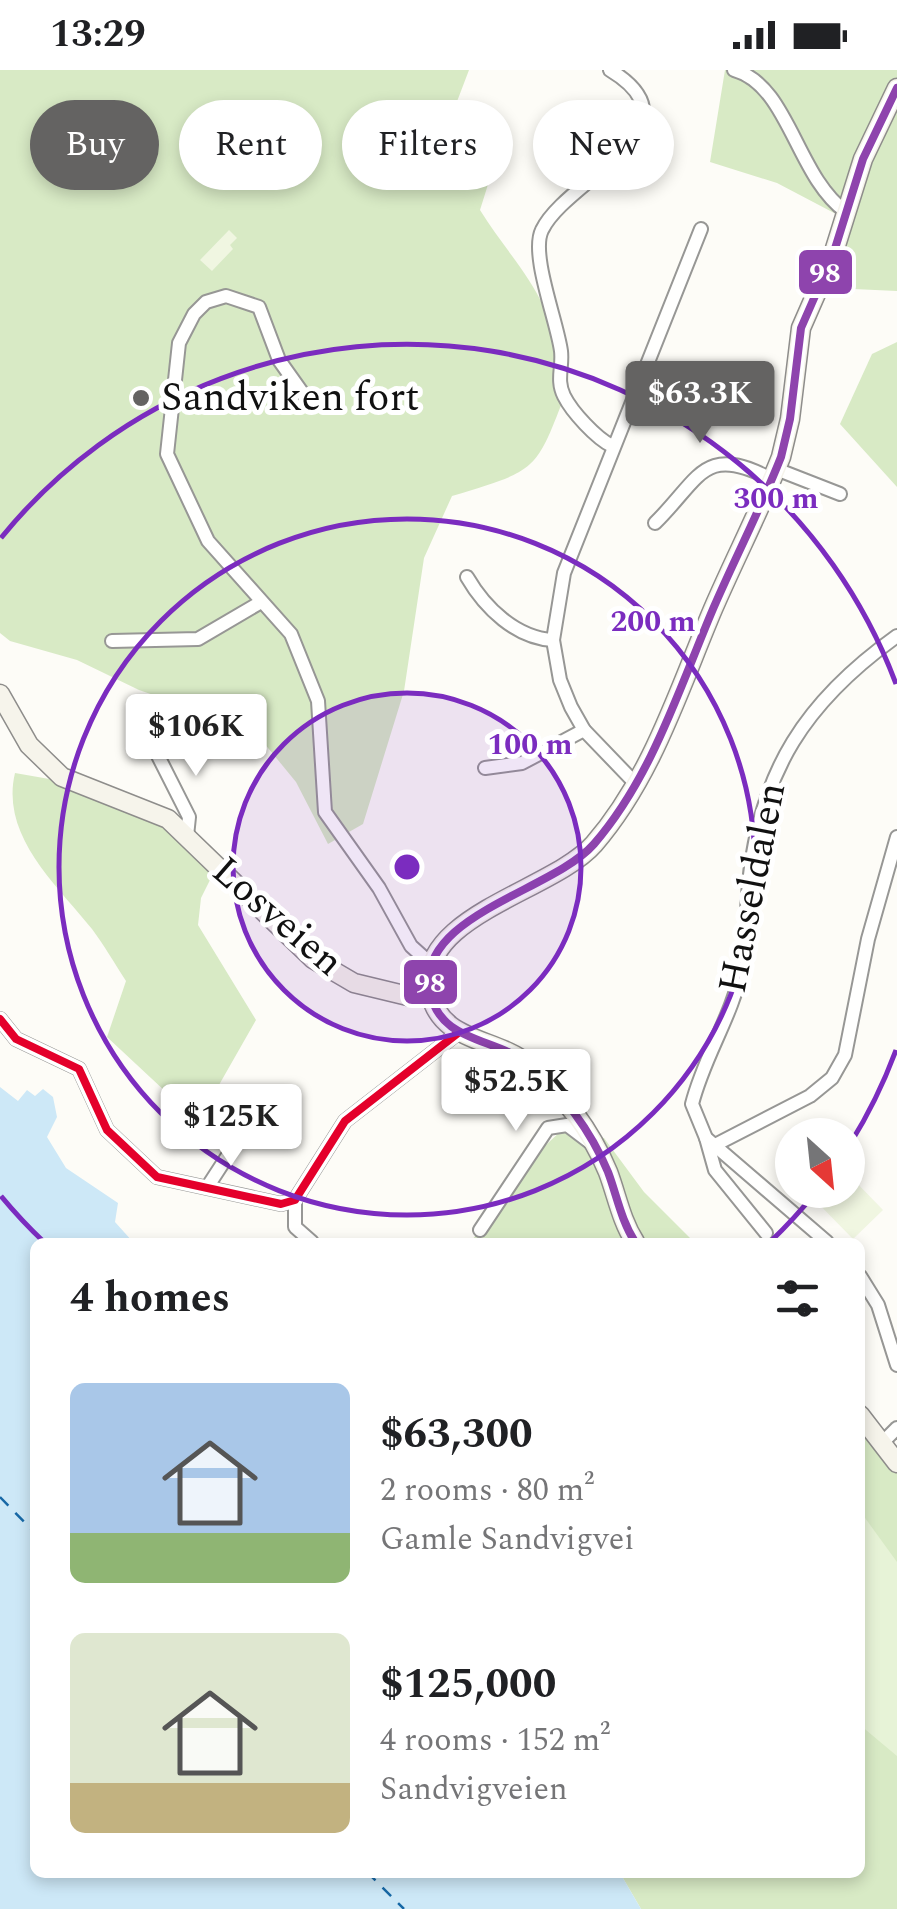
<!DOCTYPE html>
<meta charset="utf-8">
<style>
body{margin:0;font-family:Spectral,serif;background:#f2f2f2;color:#202124;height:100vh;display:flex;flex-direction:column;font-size:38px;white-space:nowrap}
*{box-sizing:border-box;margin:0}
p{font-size:32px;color:#757577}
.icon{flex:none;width:55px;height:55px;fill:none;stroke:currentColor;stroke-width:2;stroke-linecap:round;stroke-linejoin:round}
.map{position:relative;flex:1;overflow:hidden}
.details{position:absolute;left:30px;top:1168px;width:835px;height:640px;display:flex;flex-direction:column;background:#fff;border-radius:15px;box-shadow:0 5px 15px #0003}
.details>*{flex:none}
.guide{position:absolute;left:30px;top:30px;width:838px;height:90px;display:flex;gap:20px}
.needle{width:65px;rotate:153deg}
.fabs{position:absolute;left:775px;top:1048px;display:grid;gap:20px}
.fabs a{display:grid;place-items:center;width:90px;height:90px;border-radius:50%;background:#fff;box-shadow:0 5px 15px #0003;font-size:50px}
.price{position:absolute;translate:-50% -85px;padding:0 22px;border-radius:10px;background:#fff;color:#222;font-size:32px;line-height:65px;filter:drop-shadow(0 2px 5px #0008)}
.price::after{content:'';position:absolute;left:50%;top:60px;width:30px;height:22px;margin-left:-15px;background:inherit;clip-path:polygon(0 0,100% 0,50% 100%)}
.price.active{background:#646362;color:#fff}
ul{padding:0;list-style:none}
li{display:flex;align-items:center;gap:30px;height:250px;padding:0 40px}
li span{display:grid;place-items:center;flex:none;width:280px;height:200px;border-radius:15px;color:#555}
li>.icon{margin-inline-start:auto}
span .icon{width:120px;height:120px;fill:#fffc;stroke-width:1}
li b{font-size:42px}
h2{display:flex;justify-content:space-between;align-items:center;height:120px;padding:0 40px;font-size:42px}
.chip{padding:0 35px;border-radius:45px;background:#fff;box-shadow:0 5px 15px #0003;font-size:35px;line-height:90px}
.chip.active{background:#646362;color:#fff}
.status{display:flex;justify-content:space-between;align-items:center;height:70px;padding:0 50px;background:#fff;direction:ltr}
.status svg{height:28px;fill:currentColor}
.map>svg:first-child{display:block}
.green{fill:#e7f3d7}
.forest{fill:#d8eac5}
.pitch{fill:#f0f6e1}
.water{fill:#cde8f7}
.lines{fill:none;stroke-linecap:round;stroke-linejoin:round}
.ferry{stroke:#1768a6;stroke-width:2.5;stroke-dasharray:12 10;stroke-linecap:butt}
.street-casing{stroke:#979795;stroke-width:16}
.secondary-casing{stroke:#8e8d8b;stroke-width:21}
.street{stroke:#fffffe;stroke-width:12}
.secondary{stroke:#f6f4eb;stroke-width:18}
.bus-1-casing{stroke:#fff;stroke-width:15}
.bus-2-casing{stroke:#fff;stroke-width:15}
.bus-1{stroke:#e4002b;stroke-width:8}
.bus-2{stroke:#8e44ad;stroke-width:8}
.ring{fill:none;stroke:#7b2cbf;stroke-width:5}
.poi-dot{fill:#646362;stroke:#fff;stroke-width:4}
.labels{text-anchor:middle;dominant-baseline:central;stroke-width:10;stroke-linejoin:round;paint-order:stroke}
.poi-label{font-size:40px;fill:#111;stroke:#fff;text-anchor:start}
.street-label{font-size:40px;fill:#111;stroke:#fff}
.centre{fill:#7b2cbf;stroke:#fff;stroke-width:5}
.ring-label{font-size:30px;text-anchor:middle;font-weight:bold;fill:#7b2cbf;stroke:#fff;stroke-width:10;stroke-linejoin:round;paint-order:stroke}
.line-badge{stroke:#fff;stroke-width:4}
.badge-label{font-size:28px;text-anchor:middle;font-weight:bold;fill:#fff}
</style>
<div class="status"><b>13:29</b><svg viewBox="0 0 49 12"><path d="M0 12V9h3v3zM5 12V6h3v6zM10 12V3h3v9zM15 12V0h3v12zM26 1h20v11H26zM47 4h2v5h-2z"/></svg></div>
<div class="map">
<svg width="897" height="1839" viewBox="0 0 897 1839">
<rect width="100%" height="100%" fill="#fdfcf7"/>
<polygon class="green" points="860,1379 897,1427 897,1839 860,1802"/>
<g class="forest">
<path d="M0 0H469L453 42 501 73 480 140C519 202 560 231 557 311L568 317C535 403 540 399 452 426L424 488 404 621 363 754 328 774 296 712 264 673 203 642 139 620 77 590 10 571 0 563Z"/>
<polygon points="725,0 897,0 897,221 853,219 838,187 836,144 777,113 710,92"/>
<polygon points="897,272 897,417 840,354 872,284"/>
<path d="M15 703 55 710 168 753 214 802 201 828 198 855 256 950 203 1043 166 1022 107 967 126 911C115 894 104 875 92 859 57 815 0 766 15 703Z"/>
<polygon points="561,1061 604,1068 644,1122 694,1172 471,1172 523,1096"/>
<polygon points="860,1335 897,1382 897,1492 860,1441"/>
<polygon points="860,1655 897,1686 897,1839 641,1839 620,1803 860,1802"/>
</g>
<g class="pitch">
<polygon points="229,160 237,168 230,175 233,179 212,201 200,190"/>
<polygon points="848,1104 883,1140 853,1169 811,1126 817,1120 848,1120"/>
</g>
<polygon class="water" points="0,1017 18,1031 27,1020 35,1026 43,1019 53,1027 57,1047 47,1067 66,1098 118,1133 115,1152 133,1172 35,1172 35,1802 620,1803 641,1839 0,1839"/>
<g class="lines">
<g class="ferry">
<polyline points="0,1427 35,1463"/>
<polyline points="367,1802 404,1839"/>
</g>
<g class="street-casing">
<g id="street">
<path d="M610 0C706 58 566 109 542 160 530 184 557 251 561 281 563 297 556 310 564 326 572 342 596 368 612 376"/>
<path d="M734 0C789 15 796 106 846 142"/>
<polyline points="311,335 279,290 259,237 226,226 206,232 194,244 179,273 167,384 208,471 291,564 318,631 325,742 379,818 411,876 431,894"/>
<polyline points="776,399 840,424"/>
<path d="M655 453C700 409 703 373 771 409"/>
<path d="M467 507C485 538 516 568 553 570"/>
<polyline points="112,571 198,569 261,532"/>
<polyline points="145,660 189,747 187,766"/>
<polyline points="485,698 522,693 584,660"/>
<polyline points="635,713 584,660 571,637 560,610 553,570 564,503 701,159"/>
<polyline points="0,949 16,969 79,999 107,1060 157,1107 281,1134 295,1130 345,1051 458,963"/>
<polyline points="706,1068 715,1100 766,1163"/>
<polyline points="715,1075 810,1026 832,1008 845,985 868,869 897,767"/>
<polyline points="208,1116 245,1059"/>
<polyline points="295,1130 295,1157 312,1172"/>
<polyline points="480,1160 548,1058 567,1055 592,1074"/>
<path d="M827 1172 706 1068 692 1034C704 986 733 945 742 897 747 870 746 841 749 813 760 701 806 631 897 566"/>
<polyline points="860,1206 878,1235 897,1295"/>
<polyline points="883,1372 897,1358"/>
</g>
</g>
<g class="secondary-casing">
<g id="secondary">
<polyline points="0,624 29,675 62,707 168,749 313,889 354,913 408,926 431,926"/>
<path d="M635 1172C621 1150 617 1126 608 1102 591 1061 562 1022 528 994 495 967 440 973 430 922 415 846 553 821 594 774 652 707 679 619 713 539 735 488 761 438 781 387L790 349 801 258 833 185 863 89 897 18"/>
<polyline points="860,1345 897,1393"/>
</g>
</g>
<use href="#street" class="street"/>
<use href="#secondary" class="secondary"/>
<g class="bus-1-casing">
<polyline id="bus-1" points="0,949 16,969 79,999 107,1060 157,1107 281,1134 295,1130 345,1051 458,963"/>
</g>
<g class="bus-2-casing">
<path id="bus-2" d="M635 1172C621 1150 617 1126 608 1102 591 1061 562 1022 528 994 495 967 440 973 430 922 415 846 553 821 594 774 652 707 679 619 713 539 735 488 761 438 781 387L790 349 801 258 833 185 863 89 897 18"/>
</g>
<use href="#bus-1" class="bus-1"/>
<use href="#bus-2" class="bus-2"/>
</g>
<circle cx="407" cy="797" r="174" fill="#7b2cbf" fill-opacity=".12"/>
<g class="ring">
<circle cx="407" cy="797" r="174"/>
<circle cx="407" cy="797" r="348"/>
<path d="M896 980A522 522 0 0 1 850 1074M816 1122A522 522 0 0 1 770 1172M44 1172A522 522 0 0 1 1 1126M1 468A522 522 0 0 1 896 614"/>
</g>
<circle class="poi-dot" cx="141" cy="328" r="10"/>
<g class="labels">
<g class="poi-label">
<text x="161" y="328">Sandviken fort</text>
</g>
<g class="street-label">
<text transform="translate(753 818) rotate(-79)">Hasseldalen</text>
<text transform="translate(277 847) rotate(41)">Losveien</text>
</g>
</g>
<circle cx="407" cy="797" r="15" class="centre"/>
<g class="ring-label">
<text x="776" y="438">300 m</text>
<text x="653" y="561">200 m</text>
<text x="530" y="684">100 m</text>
</g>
<g class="line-badge">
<rect x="797" y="178" width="57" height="48" rx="10" fill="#8e44ad"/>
<rect x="402" y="888" width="57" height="48" rx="10" fill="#8e44ad"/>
</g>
<g class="badge-label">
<text x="825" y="212">98</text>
<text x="430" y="922">98</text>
</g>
</svg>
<div class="fabs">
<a><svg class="needle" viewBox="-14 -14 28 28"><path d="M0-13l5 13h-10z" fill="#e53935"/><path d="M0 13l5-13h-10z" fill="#757577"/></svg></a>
</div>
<b class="price active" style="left:700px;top:376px">$63.3K</b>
<b class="price" style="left:196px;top:709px">$106K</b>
<b class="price" style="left:516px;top:1064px">$52.5K</b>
<b class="price" style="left:231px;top:1099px">$125K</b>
<div class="guide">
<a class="chip active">Buy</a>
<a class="chip">Rent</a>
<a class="chip">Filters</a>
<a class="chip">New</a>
</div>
<section class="details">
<h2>4 homes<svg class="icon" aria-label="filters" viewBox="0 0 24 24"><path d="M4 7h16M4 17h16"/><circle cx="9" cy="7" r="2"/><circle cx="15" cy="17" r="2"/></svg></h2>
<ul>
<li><span style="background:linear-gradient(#a9c7e8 75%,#8fb573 0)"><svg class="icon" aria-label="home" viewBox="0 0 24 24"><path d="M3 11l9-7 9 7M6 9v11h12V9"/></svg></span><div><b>$63,300</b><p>2 rooms · 80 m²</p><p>Gamle Sandvigvei</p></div></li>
<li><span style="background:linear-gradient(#dfe7d0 75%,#c2b280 0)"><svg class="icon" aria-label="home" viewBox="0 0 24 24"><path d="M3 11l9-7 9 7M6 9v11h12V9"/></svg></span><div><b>$125,000</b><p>4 rooms · 152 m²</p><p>Sandvigveien</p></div></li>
</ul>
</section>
</div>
